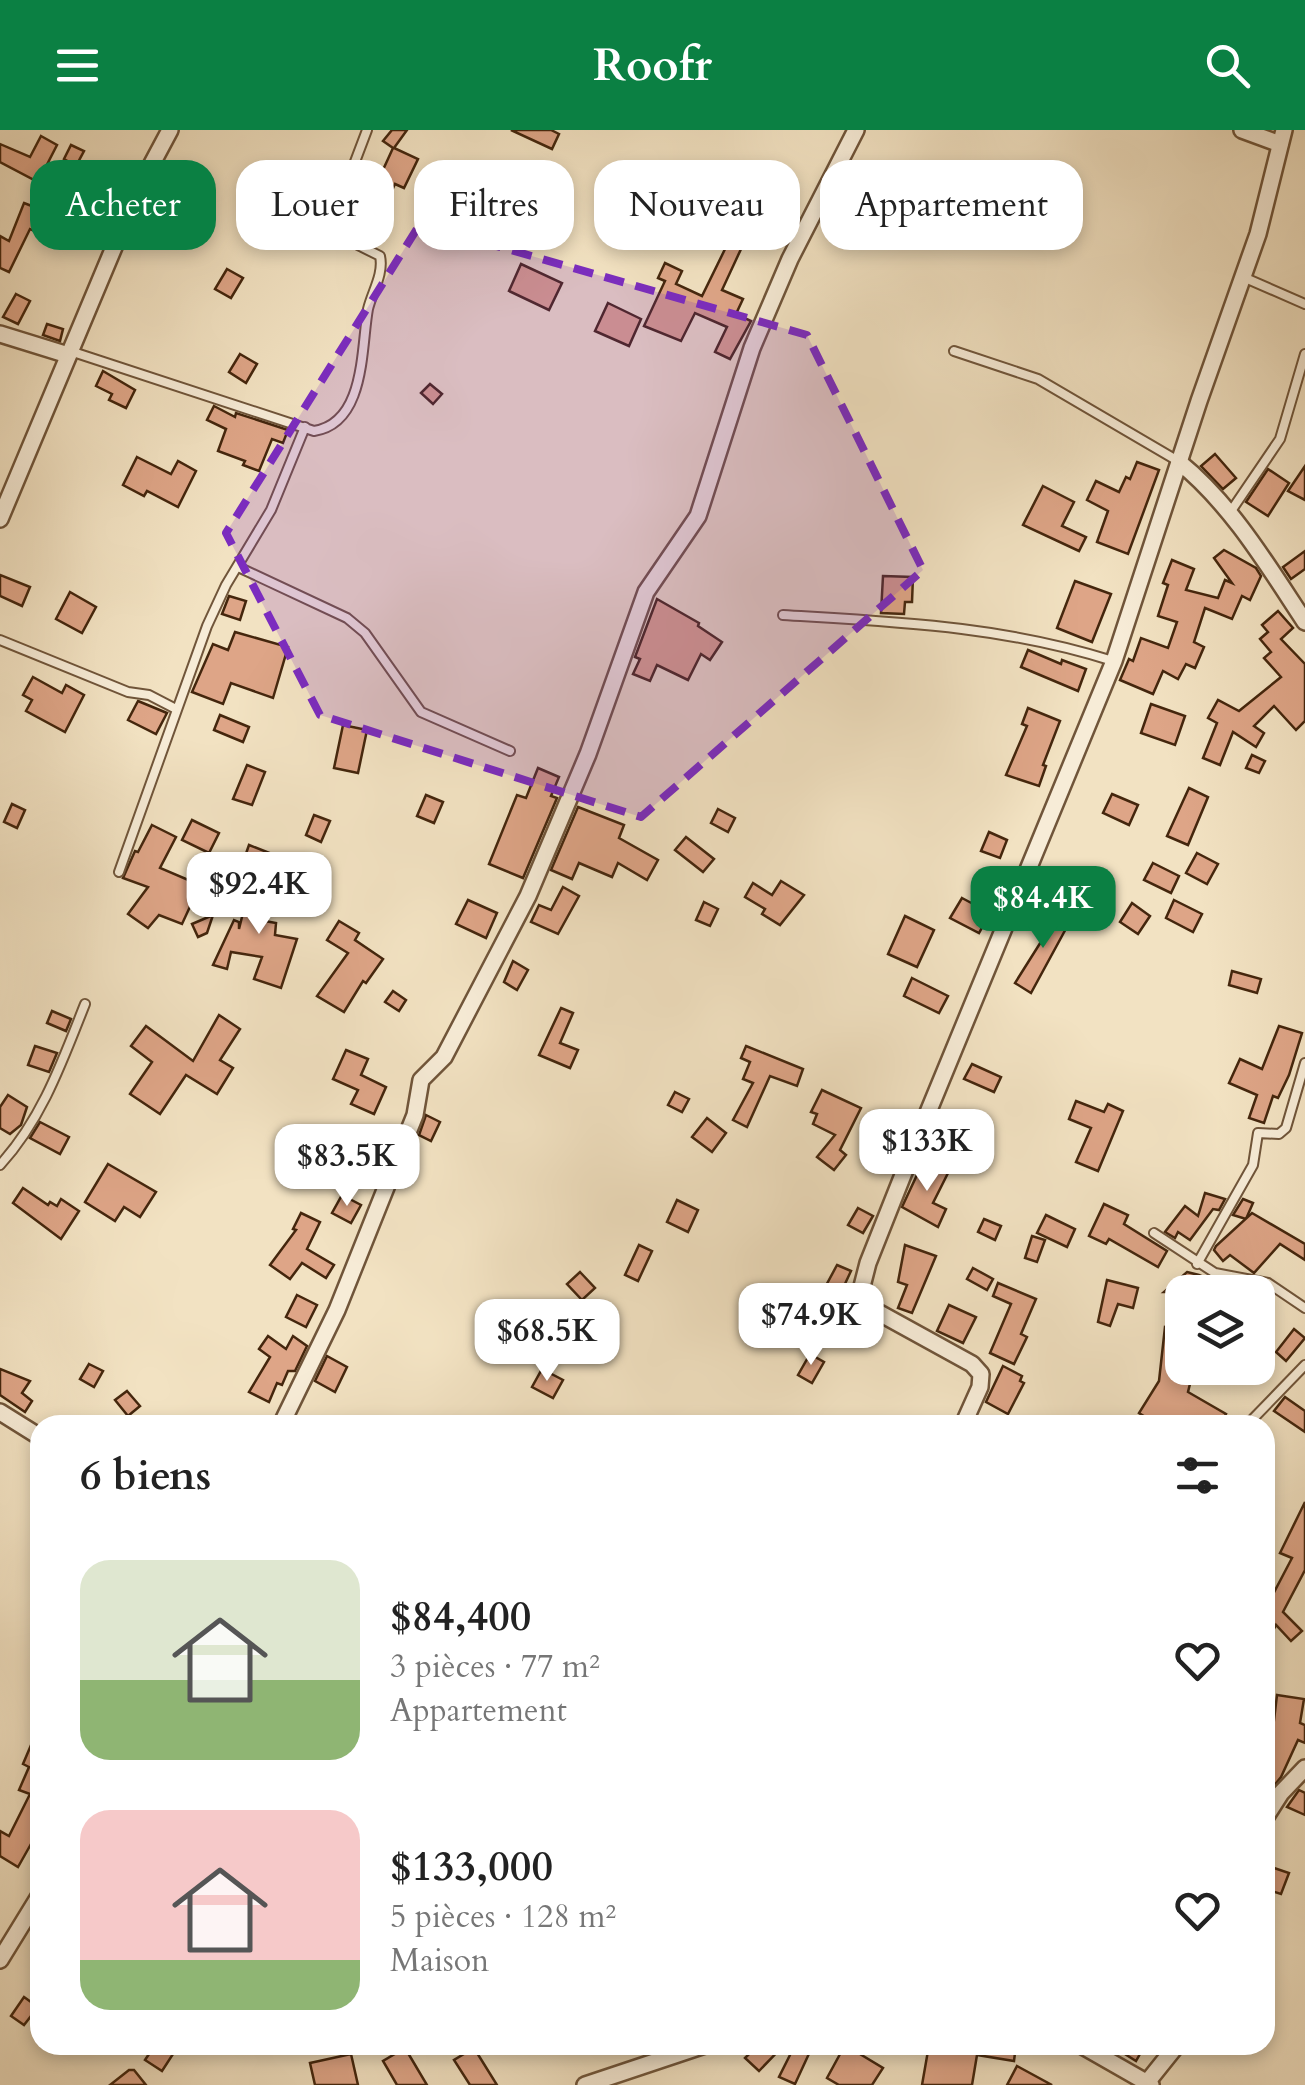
<!DOCTYPE html>
<html lang="fr">
<meta charset="utf-8">
<style>
body{margin:0;font-family:Cardo,serif;background:#f2f2f2;color:#222;height:100vh;display:flex;flex-direction:column;font-size:38px;white-space:nowrap}
*{box-sizing:border-box;margin:0}
p{font-size:32px;color:#767676}
.icon{flex:none;width:55px;height:55px;fill:none;stroke:currentColor;stroke-width:2;stroke-linecap:round;stroke-linejoin:round}
.map{position:relative;flex:1;overflow:hidden}
.details{position:absolute;left:30px;top:1285px;width:1245px;height:640px;display:flex;flex-direction:column;background:#fff;border-radius:30px;box-shadow:0 5px 15px #0003}
.details>*{flex:none}
.banner{position:absolute;left:30px;top:30px;width:1245px;height:90px;display:flex;gap:20px}
.fabs{position:absolute;left:1165px;top:1145px;display:grid;gap:20px}
.fabs a{display:grid;place-items:center;width:110px;height:110px;border-radius:20px;background:#fff;box-shadow:0 5px 15px #0003;font-size:50px}
.price{position:absolute;translate:-50% -85px;padding:0 22px;border-radius:20px;background:#fff;color:#222;font-size:32px;line-height:65px;filter:drop-shadow(0 2px 5px #0008)}
.price::after{content:'';position:absolute;left:50%;top:60px;width:30px;height:22px;margin-left:-15px;background:inherit;clip-path:polygon(0 0,100% 0,50% 100%)}
.price.selected{background:#0b8043;color:#fff}
ul{padding:0;list-style:none}
li{display:flex;align-items:center;gap:30px;height:250px;padding:0 50px}
li span{display:grid;place-items:center;flex:none;width:280px;height:200px;border-radius:30px;color:#555}
li>.icon{margin-inline-start:auto}
span .icon{width:120px;height:120px;fill:#fffc;stroke-width:1}
li b{font-size:42px}
h2{display:flex;justify-content:space-between;align-items:center;height:120px;padding:0 50px;font-size:42px}
.pill{padding:0 35px;border-radius:30px;background:#fff;box-shadow:0 5px 15px #0003;font-size:35px;line-height:90px}
.pill.selected{background:#0b8043;color:#fff}
header{display:flex;justify-content:space-between;align-items:center;height:130px;padding:0 50px;background:#0b8043;color:#fff;font-size:45px;font-weight:700}
.map>svg:first-child{display:block}
.building{fill:#dea587;stroke:#44260d;stroke-width:2.5}
.lines{fill:none;stroke-linecap:round;stroke-linejoin:round}
.lane-casing{stroke:#70553a;stroke-width:12}
.street-casing{stroke:#70553a;stroke-width:20}
.lane{stroke:#f7ecd7;stroke-width:8}
.street{stroke:#f7ecd7;stroke-width:15}
.marked{fill:#7b2cbf;fill-opacity:0.2;stroke:#7b2cbf;stroke-width:8;stroke-dasharray:20 12;stroke-linejoin:round}
</style>
<header><svg class="icon" aria-label="menu" viewBox="0 0 24 24"><path d="M4 6h16M4 12h16M4 18h16"/></svg>Roofr<svg class="icon" aria-label="search" viewBox="0 0 24 24"><circle cx="10" cy="10" r="6"/><path d="M15 15l6 6"/></svg></header>
<div class="map">
<svg width="1305" height="1955" viewBox="0 0 1305 1955">
<rect width="100%" height="100%" fill="#f2e2c2"/>
<filter id="stains"><feTurbulence type="fractalNoise" baseFrequency=".002" numOctaves="4"/><feColorMatrix values="0 0 0 0 .2 0 0 0 0 .09 0 0 0 0 .02 0 0 0 .5 -.17"/></filter>
<radialGradient id="worn" r=".72"><stop offset=".6" stop-color="#630" stop-opacity="0"/><stop offset="1" stop-color="#630" stop-opacity=".3"/></radialGradient>
<g class="building">
<polygon points="392,0 407,0 394,18 418,29 404,58 395,54 387,71 372,64 393,18 383,11"/>
<polygon points="511,0 551,0 559,4 552,19"/>
<polygon points="41,6 57,15 38,52 0,32 0,14 30,27"/>
<polygon points="71,15 84,21 76,36 64,29"/>
<polygon points="78,37 100,49 87,74 65,62"/>
<polygon points="24,73 60,87 52,108 30,99 9,142 0,138 0,106 9,111"/>
<polygon points="634,73 646,79 628,118 615,112"/>
<polygon points="257,85 271,92 264,105 250,98"/>
<polygon points="148,91 164,101 154,117 138,108"/>
<polygon points="728,113 741,119 722,160 743,169 736,184 751,191 730,229 715,222 727,197 695,183 681,211 644,196 665,151 658,148 665,133 682,141 676,154 702,166"/>
<polygon points="521,134 562,153 549,180 509,161"/>
<polygon points="227,139 243,148 231,168 215,159"/>
<polygon points="16,164 30,171 18,194 3,187"/>
<polygon points="608,173 641,189 629,216 595,201"/>
<polygon points="47,194 63,199 60,211 43,205"/>
<polygon points="240,224 257,234 246,253 229,242"/>
<polygon points="103,241 135,260 126,278 109,270 112,264 96,256"/>
<polygon points="430,254 442,264 433,274 421,263"/>
<polygon points="214,276 235,287 236,283 288,300 283,313 272,309 259,341 243,335 245,331 218,321 226,299 207,290"/>
<polygon points="1215,324 1236,348 1223,359 1201,336"/>
<polygon points="137,327 171,344 178,331 196,341 178,377 147,361 144,366 123,355"/>
<polygon points="1137,332 1159,340 1128,424 1097,412 1108,381 1087,370 1096,351 1119,362 1126,347 1130,349"/>
<polygon points="1305,336 1305,370 1288,361"/>
<polygon points="1268,339 1289,353 1268,386 1246,372"/>
<polygon points="1043,356 1074,372 1062,396 1086,407 1079,421 1023,395"/>
<polygon points="1224,420 1256,438 1261,446 1250,470 1242,466 1232,489 1205,478 1194,512 1204,517 1195,538 1186,534 1178,549 1163,541 1153,564 1120,550 1129,529 1133,531 1141,508 1168,518 1177,492 1158,486 1168,455 1163,453 1172,430 1194,439 1186,460 1218,468 1225,450 1232,453 1214,428"/>
<polygon points="1305,421 1305,439 1291,449 1283,437"/>
<polygon points="0,445 30,457 22,476 0,466"/>
<polygon points="883,446 913,447 912,472 905,472 904,484 881,483"/>
<polygon points="1075,451 1111,464 1092,512 1057,498"/>
<polygon points="70,462 96,477 82,503 56,489"/>
<polygon points="229,466 246,471 240,490 222,484"/>
<polygon points="657,469 699,493 698,496 722,512 710,530 701,524 688,550 657,535 650,551 633,544 640,529 635,527"/>
<polygon points="1278,481 1293,498 1281,509 1305,534 1305,591 1296,600 1274,576 1254,596 1264,603 1256,617 1233,602 1220,635 1203,628 1217,593 1208,588 1218,570 1239,581 1281,547 1264,528 1271,522 1260,509 1268,502 1262,495"/>
<polygon points="235,502 288,517 273,568 231,553 223,574 192,562 213,514 228,520"/>
<polygon points="1028,520 1061,534 1062,530 1086,539 1078,561 1021,537"/>
<polygon points="33,547 62,563 66,555 84,565 65,602 26,581 32,570 23,565"/>
<polygon points="138,571 167,583 156,604 128,590"/>
<polygon points="1151,574 1185,586 1175,615 1141,603"/>
<polygon points="1028,578 1060,591 1043,635 1046,636 1039,656 1006,645 1027,596 1022,594"/>
<polygon points="220,585 249,597 243,612 214,600"/>
<polygon points="343,595 367,600 358,643 334,638"/>
<polygon points="1252,625 1265,631 1259,643 1246,638"/>
<polygon points="247,635 265,642 252,675 233,669"/>
<polygon points="538,638 559,647 551,666 557,668 523,748 489,734 517,665 526,668"/>
<polygon points="1189,658 1208,667 1188,715 1167,706"/>
<polygon points="1112,664 1138,675 1129,695 1103,683"/>
<polygon points="426,665 443,672 434,693 417,686"/>
<polygon points="12,674 25,680 17,698 4,692"/>
<polygon points="578,677 624,695 619,708 658,730 647,750 618,733 612,747 579,733 572,749 551,740"/>
<polygon points="718,679 735,688 728,702 711,693"/>
<polygon points="314,685 330,691 321,712 306,705"/>
<polygon points="192,690 219,703 209,723 182,710"/>
<polygon points="152,695 176,707 160,738 200,755 182,794 159,785 148,798 128,784 148,757 123,748 135,721 138,722"/>
<polygon points="989,702 1007,710 1000,728 981,721"/>
<polygon points="686,707 714,729 703,742 675,720"/>
<polygon points="249,715 272,724 265,743 242,735"/>
<polygon points="1197,723 1218,734 1207,754 1186,743"/>
<polygon points="1153,733 1179,746 1171,763 1144,750"/>
<polygon points="214,736 228,741 220,765 206,760"/>
<polygon points="257,747 281,760 265,791 276,793 275,805 297,809 281,858 254,849 262,827 231,822 227,839 213,835 234,790 239,792 239,799 248,763"/>
<polygon points="781,751 804,765 780,795 762,784 765,779 745,767 753,753 772,765"/>
<polygon points="563,757 579,766 558,804 531,792 539,775 551,780"/>
<polygon points="962,768 990,783 979,803 950,788"/>
<polygon points="468,770 497,783 486,808 456,794"/>
<polygon points="1174,770 1202,784 1193,802 1166,788"/>
<polygon points="704,772 718,779 710,796 696,790"/>
<polygon points="1132,773 1150,786 1138,804 1120,792"/>
<polygon points="1049,782 1069,793 1031,863 1015,853 1044,807 1037,804"/>
<polygon points="213,785 207,803 198,807 192,794"/>
<polygon points="905,786 934,800 917,837 888,824"/>
<polygon points="339,791 359,803 355,810 383,829 366,853 363,851 344,882 317,866 348,823 327,810"/>
<polygon points="513,831 528,840 517,860 504,852"/>
<polygon points="1232,841 1261,849 1257,863 1229,855"/>
<polygon points="912,848 948,866 939,883 904,866"/>
<polygon points="393,861 406,870 399,881 385,872"/>
<polygon points="561,878 573,883 560,913 578,920 570,938 539,925"/>
<polygon points="52,881 71,889 66,901 47,893"/>
<polygon points="219,885 240,899 220,930 233,938 217,964 186,945 160,984 130,964 152,932 131,916 146,896 193,931"/>
<polygon points="1279,896 1302,903 1289,945 1278,968 1273,966 1264,993 1249,988 1257,965 1229,953 1240,929 1262,939"/>
<polygon points="35,916 57,923 49,942 28,935"/>
<polygon points="746,916 803,939 797,956 770,946 747,997 733,990 753,953 743,949 750,932 741,928"/>
<polygon points="346,920 368,929 361,945 386,957 374,984 351,974 358,960 333,949"/>
<polygon points="972,934 1001,947 994,962 964,949"/>
<polygon points="822,960 861,978 840,1020 846,1025 834,1040 817,1027 835,1005 813,994 817,984 811,982"/>
<polygon points="675,962 689,969 682,982 668,975"/>
<polygon points="8,965 27,977 21,995 10,1004 0,998 0,977"/>
<polygon points="1076,971 1104,982 1108,974 1123,981 1098,1041 1076,1032 1091,998 1069,989"/>
<polygon points="426,985 440,992 431,1011 419,1005"/>
<polygon points="707,988 726,1003 712,1022 692,1007"/>
<polygon points="40,992 69,1007 60,1024 30,1008"/>
<polygon points="954,994 967,1001 959,1016 946,1009"/>
<polygon points="924,1030 948,1043 933,1073 946,1079 938,1097 902,1077"/>
<polygon points="108,1034 156,1062 140,1087 124,1077 115,1091 85,1072"/>
<polygon points="23,1058 48,1075 50,1072 57,1076 61,1069 79,1081 61,1109 13,1073"/>
<polygon points="1205,1063 1225,1069 1219,1080 1213,1079 1190,1110 1178,1102 1175,1108 1165,1102 1185,1076 1198,1086"/>
<polygon points="342,1065 361,1075 351,1093 332,1083"/>
<polygon points="1243,1069 1253,1073 1246,1089 1233,1085"/>
<polygon points="677,1070 698,1080 688,1102 667,1092"/>
<polygon points="1104,1074 1128,1085 1124,1094 1167,1121 1158,1137 1109,1109 1106,1114 1089,1106"/>
<polygon points="858,1078 873,1086 863,1103 848,1095"/>
<polygon points="301,1083 320,1092 307,1119 334,1135 326,1148 302,1133 290,1149 270,1135 296,1100 293,1099"/>
<polygon points="1252,1083 1305,1114 1305,1130 1280,1114 1254,1143 1230,1125 1223,1131 1214,1120 1216,1116"/>
<polygon points="1046,1085 1075,1099 1067,1117 1037,1103"/>
<polygon points="984,1089 1001,1096 995,1110 978,1102"/>
<polygon points="1032,1106 1045,1110 1037,1132 1025,1128"/>
<polygon points="639,1115 652,1121 638,1151 625,1145"/>
<polygon points="905,1115 936,1126 912,1183 898,1178 907,1155 898,1152"/>
<polygon points="837,1135 851,1141 837,1171 822,1163"/>
<polygon points="973,1138 993,1149 987,1160 967,1149"/>
<polygon points="580,1142 595,1158 582,1170 567,1154"/>
<polygon points="1187,1142 1199,1145 1237,1162 1164,1162"/>
<polygon points="1107,1150 1138,1158 1133,1178 1118,1174 1110,1196 1098,1192"/>
<polygon points="998,1153 1036,1169 1021,1204 1027,1207 1014,1234 990,1223 1011,1174 993,1166"/>
<polygon points="297,1165 317,1175 306,1197 286,1187"/>
<polygon points="949,1175 976,1187 963,1213 937,1201"/>
<polygon points="1165,1197 1182,1199 1182,1238 1194,1238 1188,1262 1226,1284 1220,1295 1158,1295 1139,1283 1159,1251"/>
<polygon points="1294,1199 1305,1208 1286,1231 1276,1222"/>
<polygon points="268,1206 286,1219 293,1206 307,1216 295,1241 288,1241 282,1255 277,1253 269,1272 249,1262 270,1227 259,1219"/>
<polygon points="810,1224 824,1232 812,1253 798,1245"/>
<polygon points="327,1226 347,1237 335,1262 315,1251"/>
<polygon points="89,1234 103,1241 94,1257 80,1249"/>
<polygon points="1003,1236 1022,1246 1020,1251 1024,1253 1008,1284 986,1272"/>
<polygon points="0,1239 30,1251 22,1263 32,1271 25,1282 0,1265"/>
<polygon points="542,1239 563,1250 553,1268 532,1257"/>
<polygon points="127,1261 140,1276 128,1286 115,1270"/>
<polygon points="1285,1267 1305,1281 1305,1302 1274,1281"/>
<polygon points="1305,1372 1305,1440 1283,1482 1302,1501 1291,1511 1276,1495 1265,1516 1265,1465 1271,1468 1292,1428 1280,1423"/>
<polygon points="1277,1565 1304,1569 1300,1593 1305,1595 1305,1613 1298,1610 1281,1647 1265,1667 1265,1617 1272,1603 1265,1602 1265,1589 1274,1590"/>
<polygon points="40,1594 40,1698 18,1737 0,1726 0,1701 9,1706 30,1664 19,1660 29,1637 23,1634"/>
<polygon points="1299,1660 1305,1663 1305,1685 1287,1677"/>
<polygon points="1265,1735 1289,1743 1281,1764 1265,1759"/>
<polygon points="24,1867 38,1877 24,1895 11,1886"/>
<polygon points="155,1915 165,1915 175,1921 162,1941 145,1930"/>
<polygon points="758,1915 784,1915 759,1941 745,1928"/>
<polygon points="795,1915 813,1915 795,1954 779,1947"/>
<polygon points="845,1915 883,1938 872,1955 839,1955 827,1948"/>
<polygon points="929,1915 1016,1915 1014,1931 977,1925 972,1955 922,1955"/>
<polygon points="1130,1915 1145,1915 1136,1931 1125,1924"/>
<polygon points="405,1918 427,1955 397,1955 383,1931"/>
<polygon points="474,1918 497,1955 470,1955 454,1930"/>
<polygon points="351,1924 358,1955 315,1955 310,1933"/>
<polygon points="1017,1936 1052,1955 1007,1955"/>
<polygon points="129,1940 134,1940 146,1955 110,1955"/>
</g>
<g class="lines">
<g class="lane-casing">
<g id="lane">
<polyline points="1243,147 1305,174"/>
<path d="M70 221 314 301C366 293 361 217 368 179 372 162 384 144 380 126L334 103 331 95 367 0"/>
<polyline points="954,221 1038,249 1178,331"/>
<polyline points="1229,384 1280,309 1305,224"/>
<polyline points="238,437 347,488 365,503 421,582 510,621"/>
<path d="M783 485C897 492 1003 496 1113 531"/>
<polyline points="0,510 128,562 149,565 176,579"/>
<polyline points="119,742 207,496 226,455 271,380 305,297"/>
<path d="M0 1035C42 989 62 932 85 874"/>
<polyline points="1154,1103 1215,1143 1268,1153 1305,1178"/>
<polyline points="1197,1134 1253,1035 1258,1003 1279,1004 1286,998 1305,933"/>
<polyline points="1247,1295 1305,1235"/>
</g>
</g>
<g class="street-casing">
<g id="street">
<polyline points="1242,0 1280,14"/>
<polyline points="0,204 68,225"/>
<path d="M1179 332C1232 375 1268 436 1305 492"/>
<polyline points="0,389 138,60 170,0"/>
<polyline points="0,1282 40,1307"/>
<polyline points="281,1295 337,1180 415,985 421,950 444,927 528,766 588,624 646,462 698,386 752,218 790,129 856,0"/>
<polyline points="963,1295 980,1257 981,1244 972,1234 863,1174 859,1168 868,1133 922,997 1114,531 1199,271 1258,104 1284,0"/>
<polyline points="1265,1688 1281,1663 1305,1638"/>
<polyline points="0,1830 40,1765"/>
<polyline points="1081,1915 1151,1955"/>
<polyline points="585,1955 705,1915"/>
<polyline points="1145,1955 1177,1915"/>
</g>
</g>
<use href="#lane" class="lane"/>
<use href="#street" class="street"/>
</g>
<path class="marked" d="M420 94 807 205 923 440 641 687 320 585 226 403Z"/>
<rect width="100%" height="100%" filter="url(#stains)"/>
<rect width="100%" height="100%" fill="url(#worn)"/>
</svg>
<div class="fabs">
<a><svg class="icon" aria-label="layers" viewBox="0 0 24 24"><path d="M12 4l9 5-9 5-9-5zM3 14l9 5 9-5"/></svg></a>
</div>
<b class="price" style="left:259px;top:807px">$92.4K</b>
<b class="price selected" style="left:1043px;top:821px">$84.4K</b>
<b class="price" style="left:927px;top:1064px">$133K</b>
<b class="price" style="left:347px;top:1079px">$83.5K</b>
<b class="price" style="left:811px;top:1238px">$74.9K</b>
<b class="price" style="left:547px;top:1254px">$68.5K</b>
<div class="banner">
<a class="pill selected">Acheter</a>
<a class="pill">Louer</a>
<a class="pill">Filtres</a>
<a class="pill">Nouveau</a>
<a class="pill">Appartement</a>
</div>
<section class="details">
<h2>6 biens<svg class="icon" aria-label="filters" viewBox="0 0 24 24"><path d="M4 7h16M4 17h16"/><circle cx="9" cy="7" r="2"/><circle cx="15" cy="17" r="2"/></svg></h2>
<ul>
<li><span style="background:linear-gradient(#dfe7d0 60%,#8fb573 0)"><svg class="icon" aria-label="home" viewBox="0 0 24 24"><path d="M3 11l9-7 9 7M6 9v11h12V9"/></svg></span><div><b>$84,400</b><p>3 pièces · 77 m²</p><p>Appartement</p></div><svg class="icon" aria-label="heart" viewBox="0 0 24 24"><path d="M12 20l-8-8c-3-5 5-10 8-4 3-6 11-1 8 4z"/></svg></li>
<li><span style="background:linear-gradient(#f6c9c9 75%,#8fb573 0)"><svg class="icon" aria-label="home" viewBox="0 0 24 24"><path d="M3 11l9-7 9 7M6 9v11h12V9"/></svg></span><div><b>$133,000</b><p>5 pièces · 128 m²</p><p>Maison</p></div><svg class="icon" aria-label="heart" viewBox="0 0 24 24"><path d="M12 20l-8-8c-3-5 5-10 8-4 3-6 11-1 8 4z"/></svg></li>
</ul>
</section>
</div>
